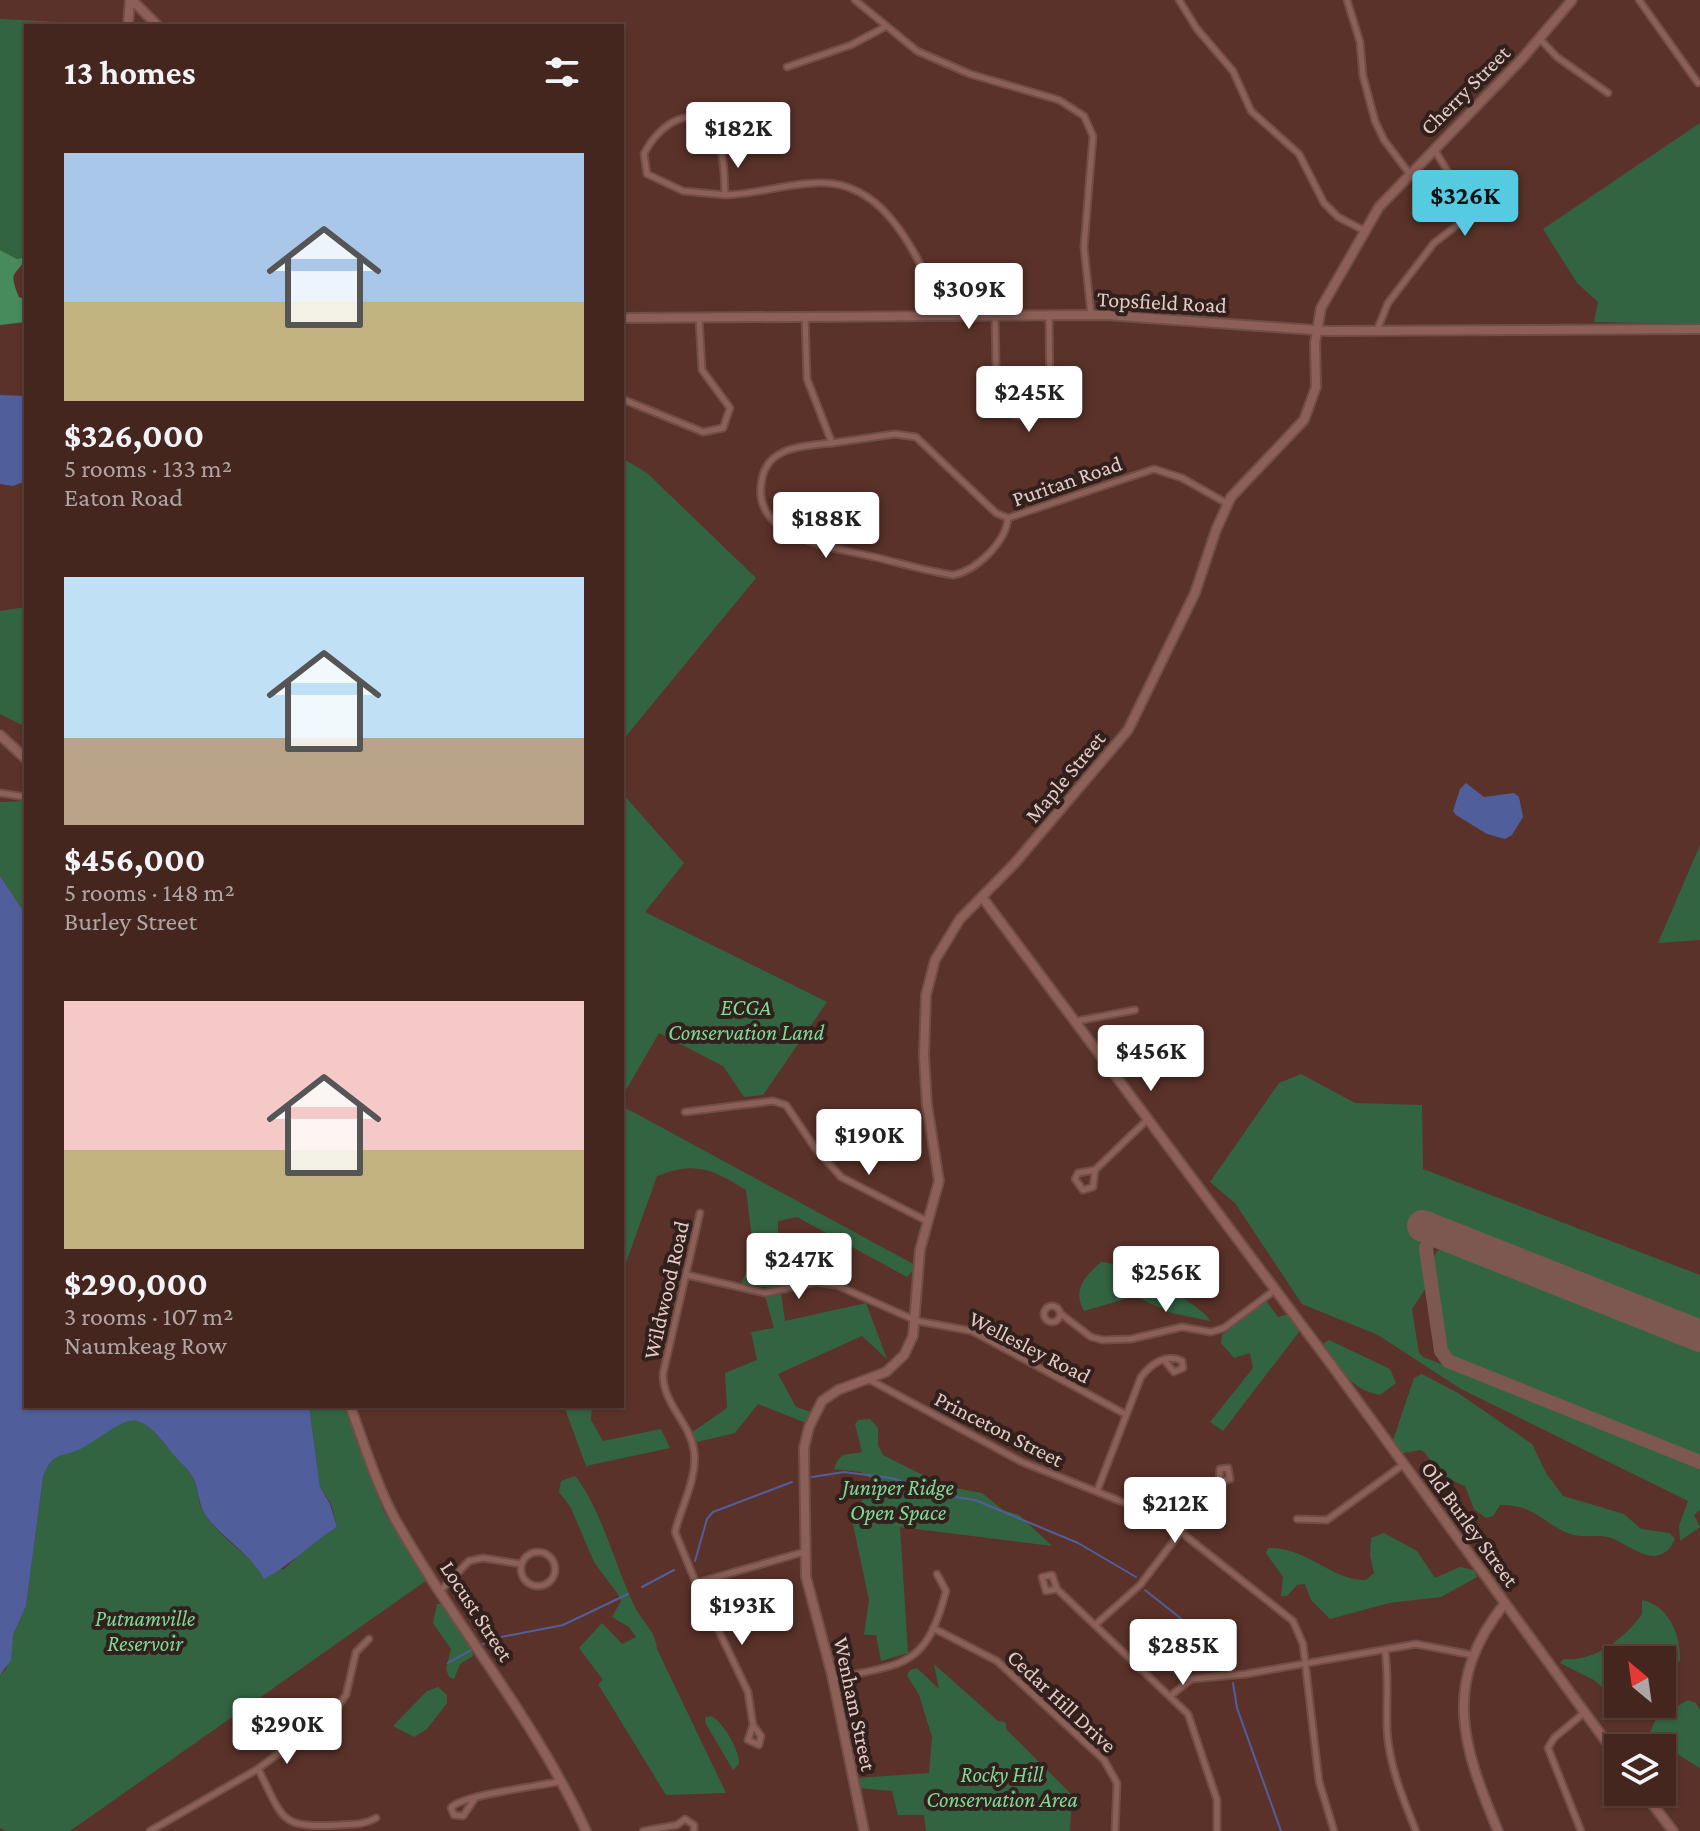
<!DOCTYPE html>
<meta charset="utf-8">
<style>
body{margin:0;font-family:"Crimson Pro",serif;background:#4b2e28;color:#f1f3f6;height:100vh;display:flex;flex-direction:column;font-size:30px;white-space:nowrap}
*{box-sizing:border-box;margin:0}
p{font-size:26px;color:#afa5a4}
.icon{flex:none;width:44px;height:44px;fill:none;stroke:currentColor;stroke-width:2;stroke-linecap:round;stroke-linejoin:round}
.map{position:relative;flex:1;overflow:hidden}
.details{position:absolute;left:24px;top:24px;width:600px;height:1384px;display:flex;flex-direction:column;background:#44261f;border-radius:0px;box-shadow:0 2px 6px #0004,0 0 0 2px #5c433d}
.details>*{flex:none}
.needle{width:52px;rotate:331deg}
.buttons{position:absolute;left:1604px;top:1646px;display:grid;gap:16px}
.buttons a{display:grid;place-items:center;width:72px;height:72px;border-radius:0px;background:#44261f;box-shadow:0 2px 6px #0004,0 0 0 2px #5c433d;font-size:40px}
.price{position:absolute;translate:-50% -68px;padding:0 18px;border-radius:8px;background:#fff;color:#222;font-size:26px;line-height:52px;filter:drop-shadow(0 2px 4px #0008)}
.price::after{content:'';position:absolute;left:50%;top:48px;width:24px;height:18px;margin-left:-12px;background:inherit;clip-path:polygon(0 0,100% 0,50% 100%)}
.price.selected{background:#55cae0;color:#111}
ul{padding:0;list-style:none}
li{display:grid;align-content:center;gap:16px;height:424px;padding:0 40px}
li span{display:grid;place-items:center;height:248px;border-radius:0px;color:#555}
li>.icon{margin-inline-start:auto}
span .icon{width:144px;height:144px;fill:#fffc;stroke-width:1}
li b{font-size:34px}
h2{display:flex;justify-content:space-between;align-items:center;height:96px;padding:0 40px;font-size:34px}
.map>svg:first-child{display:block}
.green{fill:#336442}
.forest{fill:#478a5c}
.water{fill:#505f9c}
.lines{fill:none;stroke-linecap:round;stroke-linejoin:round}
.stream{stroke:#505f9c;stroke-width:2}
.taxiway{stroke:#7c5850;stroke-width:14}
.runway{stroke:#7c5850;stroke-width:32}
.street-casing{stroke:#704e47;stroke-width:9}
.secondary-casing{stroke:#704e47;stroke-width:12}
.street{stroke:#8d6057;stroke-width:5}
.secondary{stroke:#8d6057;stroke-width:8}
.labels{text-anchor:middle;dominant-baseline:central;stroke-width:8;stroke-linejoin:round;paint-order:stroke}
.street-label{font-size:22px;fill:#e5cbc5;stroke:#32201c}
.park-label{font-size:22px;font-style:italic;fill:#7cdb99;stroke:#32201c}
</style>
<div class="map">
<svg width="1700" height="1831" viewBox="0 0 1700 1831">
<rect width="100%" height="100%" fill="#5a3229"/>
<g class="green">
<polygon points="0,19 61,22 65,26 26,26 26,257 17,259 0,250"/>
<polygon points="1700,123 1700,324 1594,322 1598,302 1577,283 1543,229"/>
<polygon points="622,458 647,473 756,578 622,741"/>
<polygon points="26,607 26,727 0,714 0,611"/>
<polygon points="622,793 684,863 645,912 827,1002 763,1095 744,1097 723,1066 659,1033 622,1097"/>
<polygon points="26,801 26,915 0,876 0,802"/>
<polygon points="1700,845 1700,940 1658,943"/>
<polygon points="1301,1074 1355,1103 1422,1105 1423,1169 1700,1275 1700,1324 1427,1216 1419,1237 1427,1286 1412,1309 1419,1353 1423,1357 1700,1466 1700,1510 1694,1515 1700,1527 1680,1541 1679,1526 1688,1501 1461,1389 1378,1335 1302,1304 1235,1203 1210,1182 1279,1083"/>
<path d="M622 1106 917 1266 907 1277 797 1217 778 1221 779 1289 741 1284 754 1254 746 1190C712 1169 696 1161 657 1176L622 1274Z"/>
<polygon points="1446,1247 1700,1348 1700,1457 1450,1358 1446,1352 1432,1259 1439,1249"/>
<path d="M1101 1262C1121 1262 1203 1304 1210 1321L1171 1313 1135 1296 1084 1311C1072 1290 1085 1276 1101 1262Z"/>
<polygon points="781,1294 785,1321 866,1303 887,1359 862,1336 778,1374 796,1407 811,1412 806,1423 758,1404 735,1433 697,1442 691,1433 727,1408 725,1373 757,1360 751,1332 774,1328 765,1296"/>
<polygon points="1266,1301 1278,1317 1291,1313 1302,1328 1223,1431 1210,1422 1253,1368 1250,1353 1234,1358 1221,1343 1222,1335"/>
<path d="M1329 1340 1390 1369 1396 1383 1380 1395C1351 1390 1337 1367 1323 1344Z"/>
<path d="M1422 1374 1458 1393 1532 1444 1546 1473 1563 1496 1624 1514 1641 1529 1670 1533 1675 1539C1658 1574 1632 1545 1611 1538 1599 1534 1586 1538 1574 1535 1543 1526 1539 1505 1500 1505L1493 1516 1486 1518 1474 1509 1465 1486 1444 1477 1425 1453 1421 1450 1397 1454 1391 1446 1414 1378Z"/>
<path d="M309 1406H344L383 1510 427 1580 70 1831H6L0 1828V1675L6 1669 13 1635 26 1606 43 1477C55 1448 66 1457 89 1442 136 1410 139 1412 173 1454 182 1464 191 1471 195 1483 199 1493 198 1504 204 1513 219 1536 242 1550 260 1570L284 1569 307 1547 337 1527 331 1504 320 1487Z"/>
<polygon points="564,1406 592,1406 591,1420 603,1441 661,1429 670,1448 586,1466"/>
<path d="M870 1419 878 1428V1445L883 1455 945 1486 982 1493 1003 1510 1019 1515 1052 1546 900 1527 908 1653 881 1661 876 1635H864L869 1600 851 1515 876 1482 861 1472 834 1469C840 1451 847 1455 862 1452L855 1424 858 1420Z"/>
<path d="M575 1476C602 1509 617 1573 637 1611 645 1624 656 1633 657 1649L726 1793 666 1795 598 1684 603 1680 579 1648 602 1623 622 1644 636 1637 629 1627 612 1617 621 1601 619 1596 594 1562 571 1508 559 1492 561 1481Z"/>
<path d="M1384 1533 1417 1551 1435 1578 1460 1567 1474 1570 1477 1577 1441 1597 1389 1603 1330 1619 1311 1600 1305 1584 1297 1585 1287 1596H1281L1283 1577 1266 1553 1268 1548C1306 1546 1332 1581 1366 1580L1374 1573 1370 1556 1371 1538Z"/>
<path d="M1642 1600C1668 1605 1681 1635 1680 1660L1662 1681V1660H1618V1701L1594 1680 1560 1663 1564 1659C1595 1662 1625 1638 1642 1614Z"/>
<path d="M437 1604H443C454 1617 471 1639 473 1656L460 1664 454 1679 449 1677 446 1669 451 1649 433 1623Z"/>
<polygon points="934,1664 998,1721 1005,1722 1007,1730 1072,1795 1070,1831 926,1831 924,1815 898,1815 892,1791 860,1788 857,1778 929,1773 932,1737 919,1695 907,1675 910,1670 917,1668 939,1689"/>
<polygon points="438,1687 447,1695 447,1703 427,1729 414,1737 393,1726 427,1691"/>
<polygon points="1688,1700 1696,1703 1700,1710 1700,1768 1659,1743 1650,1732 1656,1719"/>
<path d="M711 1716C723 1721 740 1752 739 1764L733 1770 706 1724 705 1717Z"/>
</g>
<path class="forest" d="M0 250 17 259 26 257C17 277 7 269 19 297L26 300V322L0 325Z"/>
<g class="water">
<polygon points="0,395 26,396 26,481 13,486 0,484"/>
<polygon points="1466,783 1484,797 1514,793 1519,797 1523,817 1512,835 1505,839 1487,834 1456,815 1453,811 1460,789"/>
<path d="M0 876 26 915V1406H309L320 1487 330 1504 337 1527C311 1543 291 1565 264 1579 251 1554 223 1539 206 1516 199 1506 199 1493 195 1482 190 1469 180 1463 172 1453 133 1402 130 1420 84 1447 61 1460 55 1448 43 1477L26 1606 13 1635 11 1660 0 1675Z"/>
</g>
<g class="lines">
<g class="stream">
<polyline points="812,1477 844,1472 891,1478 945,1495 975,1500 1078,1543 1136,1577"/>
<polyline points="695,1561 707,1519 713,1512 792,1482"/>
<polyline points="642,1587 674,1570"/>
<polyline points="1145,1590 1213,1644 1213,1670"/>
<polyline points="483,1644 491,1639 563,1625 628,1594"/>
<polyline points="448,1663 473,1649"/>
<polyline points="1233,1683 1237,1708 1281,1831"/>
</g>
<polyline class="taxiway" points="1442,1234 1429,1238 1426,1249 1441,1351 1448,1361 1700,1462"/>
<polyline class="runway" points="1423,1226 1700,1336"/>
<g class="street-casing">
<g id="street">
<polyline points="855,0 917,51 970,74 1059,100 1084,116 1093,136 1084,247 1091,315"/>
<polyline points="1179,0 1197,29 1233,71 1251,111 1299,154 1324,203 1338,217 1365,231"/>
<polyline points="1347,0 1360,42 1363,76 1375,121 1384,140 1409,173"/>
<polyline points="1639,0 1698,83"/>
<polyline points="1540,39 1557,57 1608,93"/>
<polyline points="787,67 851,45 885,27"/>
<path d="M725 195 683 191 647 174 644 154C658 125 696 97 716 138 725 155 724 177 725 195 756 194 786 184 816 183 889 179 918 261 945 315"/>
<polyline points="995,316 996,368 1015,415 1032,419 1050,408 1049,315"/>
<polyline points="805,317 807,379 832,443 895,434 916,437 996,513 1008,518 1154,469 1182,478 1228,504"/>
<polyline points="1377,330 1388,303 1434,243 1473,213 1434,149"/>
<polyline points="622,399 703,432 723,428 730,408 702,370 699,318"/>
<path d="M832 443C805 446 768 446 762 479 749 539 834 547 874 557 900 563 926 571 953 575 976 571 1006 542 1008 518"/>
<polyline points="0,793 26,797"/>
<polyline points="1077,1021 1135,1010"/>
<polyline points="685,1112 773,1101 786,1105 815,1148 841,1177 927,1221"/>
<polyline points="1095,1170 1093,1187 1083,1190 1075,1179 1078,1173 1095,1170 1149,1118"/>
<path d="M700 1213 663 1374C663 1405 690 1422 694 1451 698 1477 681 1507 675 1532L696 1583 804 1552"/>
<polyline points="687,1275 765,1293 816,1282 836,1285 917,1321 972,1331 1125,1414"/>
<circle cx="1052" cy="1314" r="8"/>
<polyline points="1061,1314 1091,1337 1103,1340 1131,1339 1182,1327 1211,1332 1224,1328 1275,1290"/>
<polyline points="870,1380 1022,1462 1163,1518 1293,1621 1303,1644 1319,1781 1334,1831"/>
<path d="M1097 1491 1141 1377C1151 1364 1166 1353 1182 1361L1183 1368 1174 1372 1164 1360"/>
<polyline points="1297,1519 1327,1520 1404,1464"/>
<circle cx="538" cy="1569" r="17"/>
<polyline points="696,1583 748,1692 753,1725 748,1740 759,1745 761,1736 753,1725"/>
<polyline points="1057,1589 1046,1591 1042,1577 1052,1575 1057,1589 1188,1714 1217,1800 1217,1831"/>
<polyline points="441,1590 469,1561 483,1558 521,1564"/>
<polyline points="1095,1625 1140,1585 1219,1482 1220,1469 1228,1468 1230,1479 1219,1482"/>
<polyline points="933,1628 997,1661 1104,1760 1117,1783 1115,1831"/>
<path d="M1385 1650C1389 1677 1386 1703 1387 1730 1389 1765 1403 1799 1416 1831"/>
<path d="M833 1679C903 1663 926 1669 946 1591L937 1574"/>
<polyline points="1170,1696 1192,1679 1246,1674 1416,1644 1473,1655"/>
<path d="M258 1769C285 1821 278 1828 340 1825 352 1824 365 1825 376 1818"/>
<path d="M476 1797 463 1816 454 1815 451 1808C459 1795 542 1786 562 1781"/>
<polyline points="150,1831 256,1770 331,1715 346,1695 356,1652 369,1639"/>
<polyline points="643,1831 677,1825 685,1819 694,1825 694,1831"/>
<polyline points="1581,1831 1548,1748 1554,1738 1585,1712"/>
</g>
</g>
<g class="secondary-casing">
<g id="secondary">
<polyline points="132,0 158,26"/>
<polyline points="128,26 130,0"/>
<polyline points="622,318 1106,315 1329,331 1700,329"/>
<polyline points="0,735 26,759"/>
<polyline points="982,897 1333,1367 1618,1758"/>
<path d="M350 1406C364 1443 376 1484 395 1519 455 1626 535 1719 586 1831"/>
<polyline points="1643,1792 1673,1831"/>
<polyline points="864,1831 832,1675 806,1577 804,1448 809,1427 822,1401 838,1390 886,1372 904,1355 913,1336 920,1250 939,1181 927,1105 924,1056 926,995 935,960 960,919 1015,863 1128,730 1195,593 1216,530 1231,497 1304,420 1316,387 1315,343 1321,308 1379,207 1520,61 1572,0"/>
<path d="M1498 1831C1462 1745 1441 1683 1505 1603"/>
</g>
</g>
<use href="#street" class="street"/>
<use href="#secondary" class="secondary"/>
</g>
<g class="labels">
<g class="street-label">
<text transform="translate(1465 90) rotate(-45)">Cherry Street</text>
<text transform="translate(1162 302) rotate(3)">Topsfield Road</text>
<text transform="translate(1067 481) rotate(-19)">Puritan Road</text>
<text transform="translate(1065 777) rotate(-50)">Maple Street</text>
<text transform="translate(666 1290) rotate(-77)">Wildwood Road</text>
<text transform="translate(1030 1347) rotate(27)">Wellesley Road</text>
<text transform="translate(999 1429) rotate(27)">Princeton Street</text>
<text transform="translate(1470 1524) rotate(54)">Old Burley Street</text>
<text transform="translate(477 1611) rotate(57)">Locust Street</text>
<text transform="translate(1062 1701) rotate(43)">Cedar Hill Drive</text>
<text transform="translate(855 1704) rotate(78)">Wenham Street</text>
</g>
<g class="park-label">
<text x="746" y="1007">ECGA<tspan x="746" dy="25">Conservation Land</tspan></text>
<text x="898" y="1487">Juniper Ridge<tspan x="898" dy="25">Open Space</tspan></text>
<text x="145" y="1618">Putnamville<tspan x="145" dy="25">Reservoir</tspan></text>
<text x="1002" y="1774">Rocky Hill<tspan x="1002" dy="25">Conservation Area</tspan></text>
</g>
</g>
</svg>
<div class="buttons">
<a><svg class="needle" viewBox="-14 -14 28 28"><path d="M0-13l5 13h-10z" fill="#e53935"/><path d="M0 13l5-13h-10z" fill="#afa5a4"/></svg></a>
<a><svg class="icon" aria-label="layers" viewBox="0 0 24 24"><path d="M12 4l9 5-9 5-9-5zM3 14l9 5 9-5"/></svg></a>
</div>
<b class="price" style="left:738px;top:170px">$182K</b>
<b class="price selected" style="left:1465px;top:238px">$326K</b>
<b class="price" style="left:969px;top:331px">$309K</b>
<b class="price" style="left:1029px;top:434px">$245K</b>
<b class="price" style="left:826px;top:560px">$188K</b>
<b class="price" style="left:1151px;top:1093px">$456K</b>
<b class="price" style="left:869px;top:1177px">$190K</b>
<b class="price" style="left:799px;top:1301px">$247K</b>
<b class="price" style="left:1166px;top:1314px">$256K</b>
<b class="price" style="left:1175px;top:1545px">$212K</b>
<b class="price" style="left:742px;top:1647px">$193K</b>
<b class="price" style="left:1183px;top:1687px">$285K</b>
<b class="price" style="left:287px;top:1766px">$290K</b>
<section class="details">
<h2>13 homes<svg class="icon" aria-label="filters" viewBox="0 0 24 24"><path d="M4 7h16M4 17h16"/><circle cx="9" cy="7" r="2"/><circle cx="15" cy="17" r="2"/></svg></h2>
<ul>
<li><span style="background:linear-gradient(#a9c7e8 60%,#c2b280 0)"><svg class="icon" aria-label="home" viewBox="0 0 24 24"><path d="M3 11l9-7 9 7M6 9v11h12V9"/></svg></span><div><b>$326,000</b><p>5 rooms · 133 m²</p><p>Eaton Road</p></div></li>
<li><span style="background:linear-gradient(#bfe0f5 65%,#b9a48a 0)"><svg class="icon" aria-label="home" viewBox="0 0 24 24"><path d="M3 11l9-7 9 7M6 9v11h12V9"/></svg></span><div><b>$456,000</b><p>5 rooms · 148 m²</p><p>Burley Street</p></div></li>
<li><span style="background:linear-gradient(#f6c9c9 60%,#c2b280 0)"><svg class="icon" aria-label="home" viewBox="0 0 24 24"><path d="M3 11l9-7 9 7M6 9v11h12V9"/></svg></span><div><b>$290,000</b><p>3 rooms · 107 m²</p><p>Naumkeag Row</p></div></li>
</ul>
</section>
</div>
